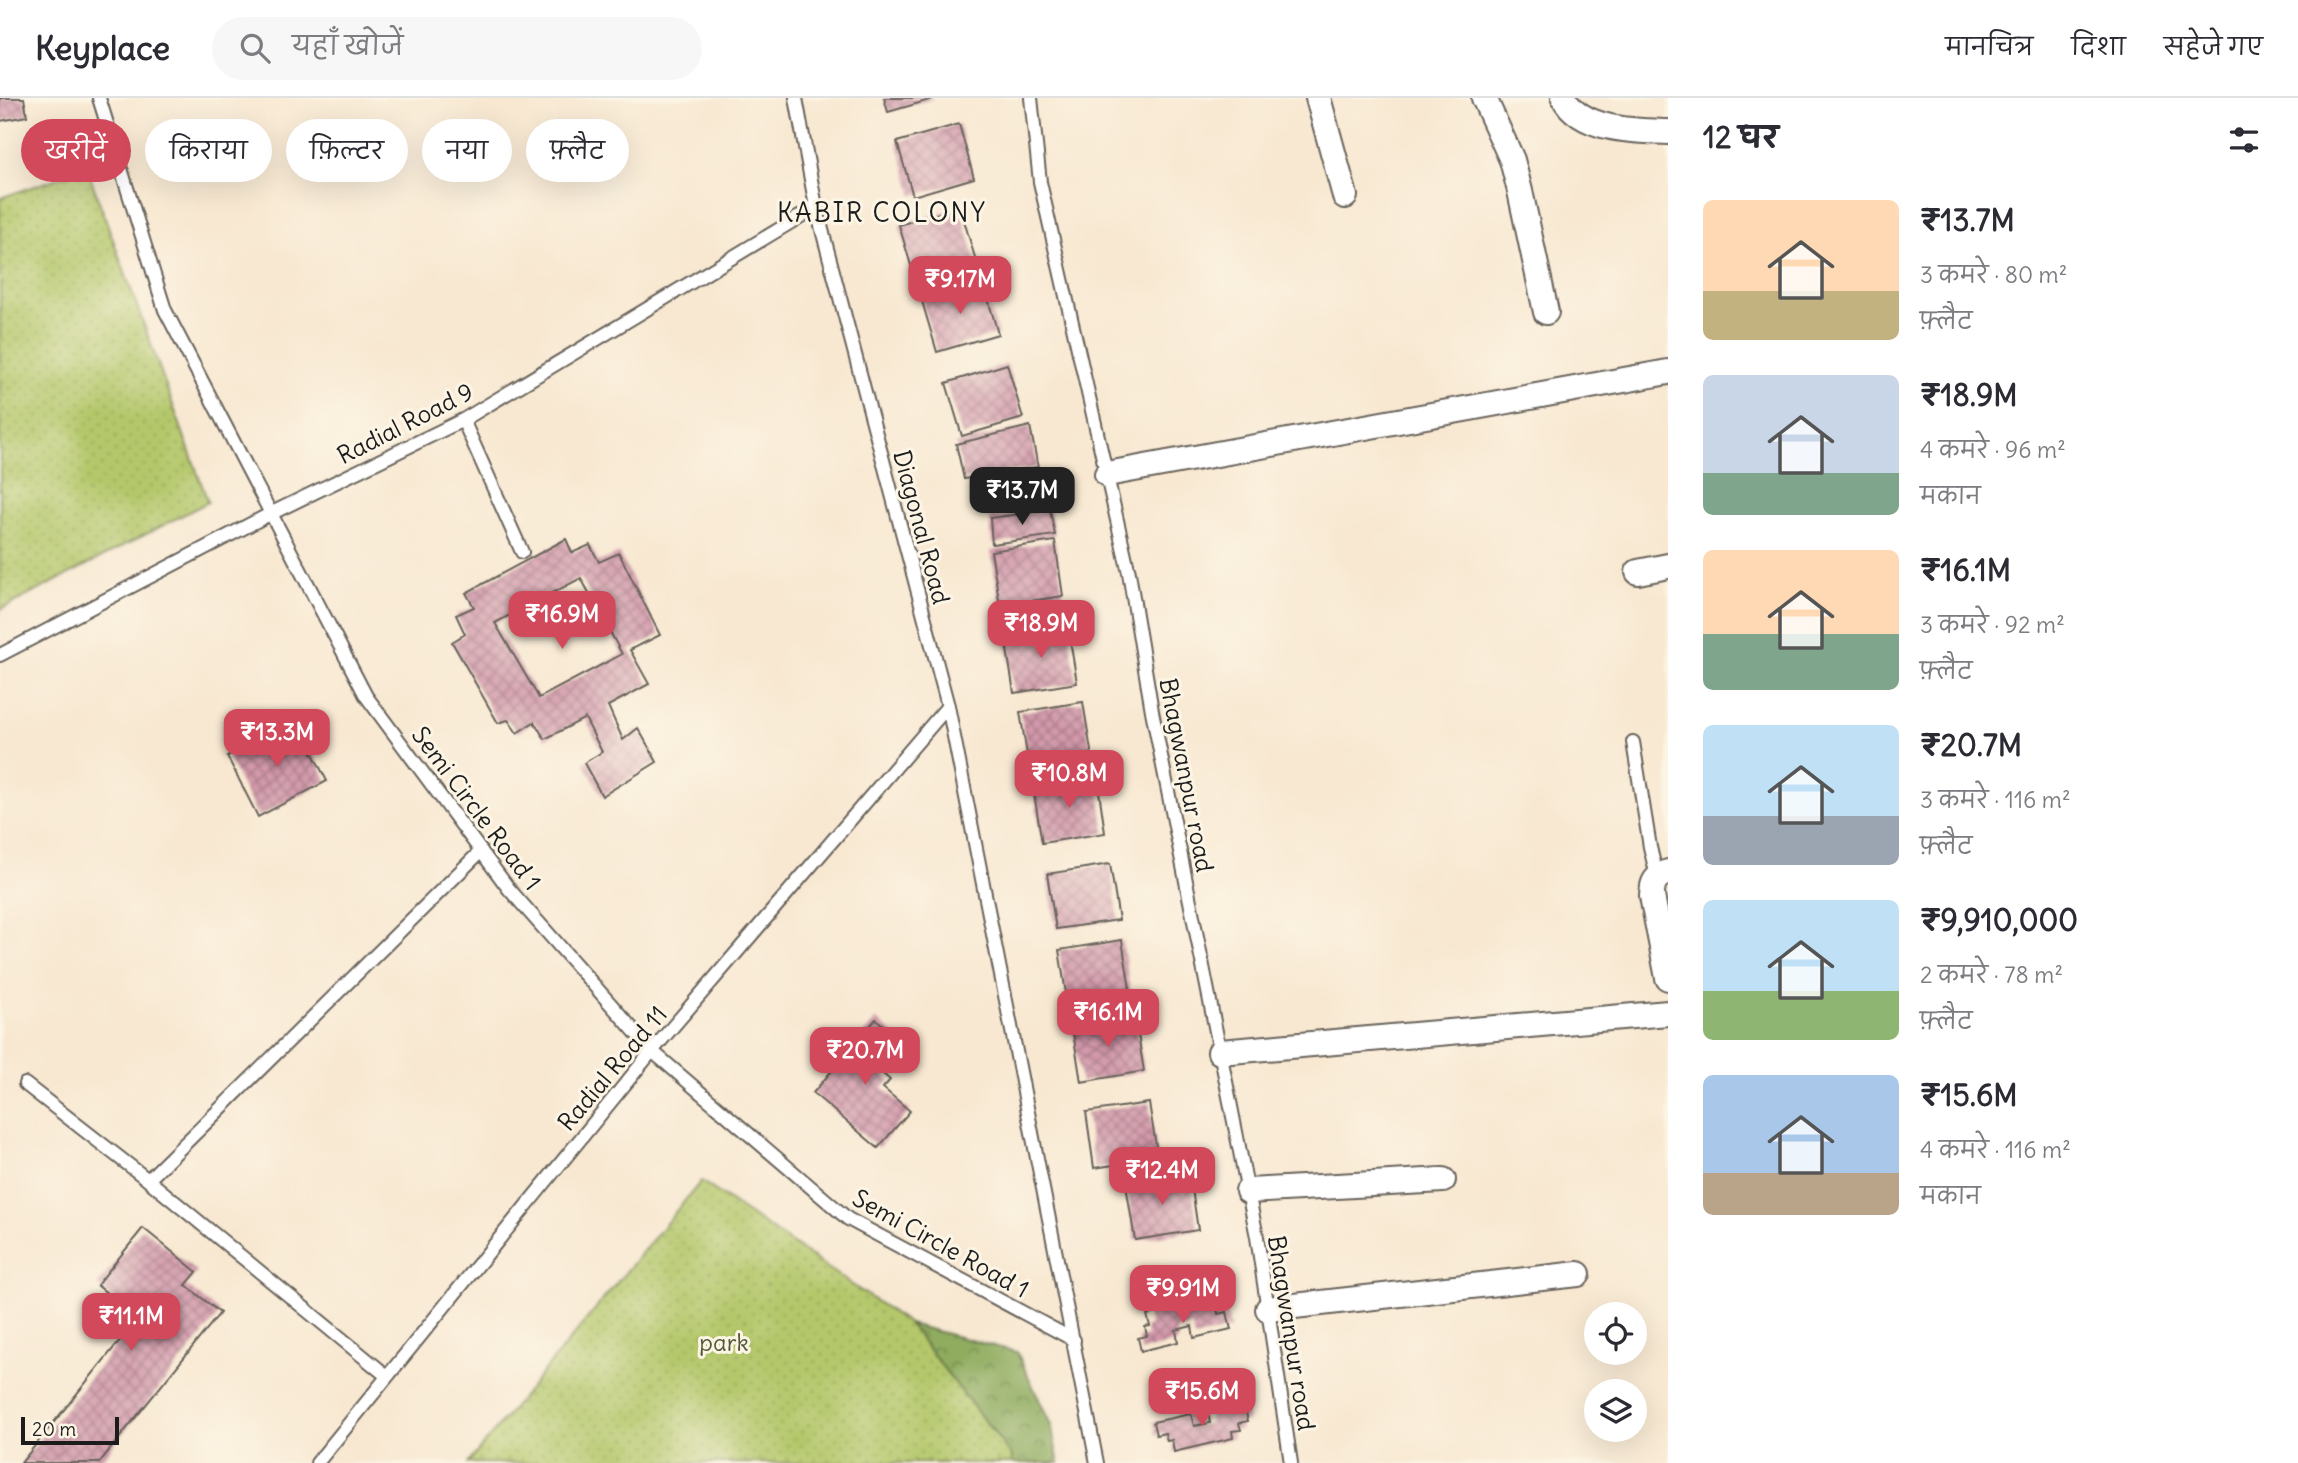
<!DOCTYPE html>
<html lang="hi">
<meta charset="utf-8">
<style>
body{margin:0;font-family:Delius,"Playpen Sans Deva",sans-serif;background:#f7f7f7;color:#2b2b33;height:100vh;display:flex;flex-direction:column;font-size:26px;white-space:nowrap}
*{box-sizing:border-box;margin:0}
p{font-size:23px;color:#7c7c81}
.icon{flex:none;width:38px;height:38px;fill:none;stroke:currentColor;stroke-width:2;stroke-linecap:round;stroke-linejoin:round}
.map{position:relative;flex:1;overflow:hidden}
.drawer{display:flex;flex-direction:column;background:#fff;width:630px}
.drawer>*{flex:none}
.banner{position:absolute;left:21px;top:21px;width:665px;height:63px;display:flex;gap:14px}
.fabs{position:absolute;left:1584px;top:1204px;display:grid;gap:14px}
.fabs a{display:grid;place-items:center;width:63px;height:63px;border-radius:50%;background:#fff;box-shadow:0 7px 28px #0002;font-size:35px}
.scale{position:absolute;left:21px;bottom:18px;width:98px;box-sizing:border-box;padding-left:7px;border:4px solid #1c1c1c;border-top:0;font-size:19px;line-height:24px;white-space:nowrap;color:#1c1c1c;-webkit-text-stroke:5px #fcf5e5;paint-order:stroke}
.price{position:absolute;translate:-50% -60px;padding:0 16px;border-radius:14px;background:#d1495b;color:#fff;font-size:23px;line-height:46px;filter:drop-shadow(0 2px 4px #0008)}
.price::after{content:'';position:absolute;left:50%;top:42px;width:21px;height:16px;margin-left:-10px;background:inherit;clip-path:polygon(0 0,100% 0,50% 100%)}
.price.selected{background:#222;color:#fff}
ul{padding:0;list-style:none}
li{display:flex;align-items:center;gap:21px;height:175px;padding:0 35px}
li span{display:grid;place-items:center;flex:none;width:196px;height:140px;border-radius:10px;color:#555}
li>.icon{margin-inline-start:auto}
span .icon{width:84px;height:84px;fill:#fffc;stroke-width:1}
li b{font-size:30px}
h2{display:flex;justify-content:space-between;align-items:center;height:84px;padding:0 35px;font-size:30px}
.pill{padding:0 24px;border-radius:32px;background:#fff;box-shadow:0 7px 28px #0002;font-size:24px;line-height:63px}
.pill.selected{background:#d1495b;color:#fff}
header{display:flex;align-items:center;gap:42px;box-sizing:border-box;height:98px;padding:0 35px;background:#fff;border-bottom:2px solid #e1e1e2}
header strong{font-size:33px}
nav{display:flex;gap:38px;margin-inline-start:auto;font-size:24px}
.search{width:490px;height:63px;background:#f7f7f7;display:flex;align-items:center;gap:18px;box-sizing:border-box;padding:0 24px;border-radius:38px;color:#7c7c81;font-size:26px}
main{display:flex;flex:1;min-height:0}
.map>svg:first-child{display:block}
.green{fill:url(#green-dots);stroke:#687244;stroke-width:2}
.forest{fill:url(#forest-crowns);stroke:#56643e;stroke-width:2}
.building{fill:url(#building-cross-hatch);fill-rule:evenodd}
.lines{fill:none;stroke-linecap:round;stroke-linejoin:round}
.lane-casing{stroke:#69635b;stroke-width:16}
.street-casing{stroke:#69635b;stroke-width:28}
.lane{stroke:#fff;stroke-width:12}
.street{stroke:#fff;stroke-width:24}
.labels{text-anchor:middle;dominant-baseline:central;stroke-width:6;stroke-linejoin:round;paint-order:stroke}
.street-label{font-size:24px;fill:#1c1c1c;stroke:#fcf5e5}
.park-label{font-size:24px;fill:#515838;stroke:#fcf5e5}
.neighbourhood-label{font-size:26px;letter-spacing:2px;fill:#1c1c1c;stroke:#fcf5e5}
</style>
<header>
<strong>Keyplace</strong>
<div class="search"><svg class="icon" aria-label="search" viewBox="0 0 24 24"><circle cx="10" cy="10" r="6"/><path d="M15 15l6 6"/></svg>यहाँ खोजें</div>
<nav><a>मानचित्र</a><a>दिशा</a><a>सहेजे गए</a></nav>
</header>
<main>
<div class="map">
<svg width="1668" height="1365" viewBox="0 0 1668 1365">
<defs>
<pattern id="green-dots" width="8" height="8" patternUnits="userSpaceOnUse" patternTransform="scale(1.75)"><rect width="8" height="8" fill="#b4c76b"/><path d="M2 2h.1M6 6h.1" fill="none" stroke="#9aaa5c" stroke-width="1.8" stroke-linecap="round"/></pattern>
<pattern id="forest-crowns" width="20" height="18" patternUnits="userSpaceOnUse" patternTransform="scale(1.75)"><rect width="20" height="18" fill="#8fac5f"/><path d="M2 6a3 3 0 1 1 6 0M12 15a3 3 0 1 1 6 0" fill="none" stroke="#748b4e"/></pattern>
<pattern id="building-cross-hatch" width="8" height="8" patternUnits="userSpaceOnUse" patternTransform="scale(1.75)"><rect width="8" height="8" fill="#d299ab"/><path d="M0 0l8 8M0 8l8-8" fill="none" stroke="#aa7c8a"/></pattern>
</defs>
<rect width="100%" height="100%" fill="#fcf5e5"/>
<filter id="ink" filterUnits="userSpaceOnUse"><feTurbulence type="fractalNoise" baseFrequency=".0143" numOctaves="2"/><feDisplacementMap in="SourceGraphic" scale="14" xChannelSelector="R" yChannelSelector="G"/><feConvolveMatrix kernelMatrix="1 2 1 2 8 2 1 2 1" color-interpolation-filters="sRGB"/></filter>
<filter id="wash" filterUnits="userSpaceOnUse"><feTurbulence type="fractalNoise" baseFrequency=".00686" numOctaves="4" result="noise"/><feDisplacementMap in="SourceGraphic" scale="28" xChannelSelector="R" yChannelSelector="G"/><feGaussianBlur stdDeviation="1.57" result="paint"/><feColorMatrix in="noise" values="0 0 0 0 0 0 0 0 0 0 0 0 0 0 0 0 0 1.4 0 .05"/><feComposite in="paint" operator="in"/></filter>
<g filter="url(#wash)">
<rect width="100%" height="100%" fill="#f8e8d1"/>
<g class="green">
<polygon points="87,70 208,404 0,512 0,100"/>
<polygon points="701,1083 909,1226 1012,1358 1012,1365 468,1365"/>
</g>
<polygon class="forest" points="909,1226 1017,1254 1051,1327 1059,1365 1012,1365 1012,1358"/>
<g id="blocks">
<g class="building">
<polygon points="0,0 24,0 27,18 0,23"/>
<polygon points="884,0 933,0 933,1 888,14"/>
<polygon points="959,26 974,80 913,98 897,44"/>
<polygon points="960,109 976,163 915,181 899,127"/>
<polygon points="983,183 998,236 937,254 921,200"/>
<polygon points="1007,266 1023,320 962,338 946,285"/>
<polygon points="1030,328 1038,369 964,381 956,346"/>
<polygon points="1050,412 1055,437 992,446 990,420"/>
<path d="M566 441 572 455 590 447 599 464 619 455 660 537 630 552 649 586 608 608 623 642 638 630 657 664 602 698 584 665 602 654 585 620 545 641 534 624 517 635 508 622 498 625 452 544 465 536 456 517 474 509 466 495ZM581 480 622 556 539 600 495 525Z"/>
<polygon points="1055,443 1063,498 1000,508 991,453"/>
<polygon points="1068,529 1077,585 1014,595 1005,539"/>
<polygon points="1083,604 1092,659 1029,669 1020,614"/>
<polygon points="296,623 327,683 258,719 227,658"/>
<polygon points="1097,679 1105,735 1042,745 1033,689"/>
<polygon points="1110,766 1119,822 1056,831 1047,776"/>
<polygon points="1122,842 1131,897 1068,908 1059,852"/>
<polygon points="1135,918 1144,973 1081,984 1072,928"/>
<polygon points="876,921 899,941 875,969 890,982 883,990 910,1013 878,1050 813,995"/>
<polygon points="1149,1005 1158,1060 1094,1070 1086,1014"/>
<polygon points="1190,1077 1198,1132 1135,1142 1126,1087"/>
<polygon points="143,1130 197,1174 186,1187 220,1215 99,1365 21,1365 138,1220 97,1187"/>
<polygon points="1207,1204 1208,1211 1217,1209 1218,1216 1227,1214 1231,1231 1194,1240 1192,1228 1176,1232 1178,1244 1141,1253 1138,1240 1147,1238 1145,1229 1150,1228 1147,1217"/>
<polygon points="1244,1306 1248,1323 1239,1325 1241,1332 1232,1333 1233,1340 1174,1354 1172,1342 1167,1343 1165,1335 1156,1337 1153,1324 1191,1316 1194,1328 1210,1325 1208,1314"/>
</g>
</g>
</g>
<g filter="url(#ink)">
<use href="#blocks" fill-opacity="0" stroke="#69635b" stroke-width="2"/>
<g class="lines">
<g class="lane-casing">
<g id="lane">
<polyline points="99,0 165,212 366,598 509,791 652,953 848,1121 1074,1242"/>
<polyline points="796,0 816,109 948,608 1097,1365"/>
<polyline points="1031,0 1040,84 1129,475 1152,613 1257,1139 1291,1365"/>
<polyline points="463,322 522,454"/>
<polyline points="0,557 270,416 463,322 816,109"/>
<polyline points="1633,644 1650,749 1657,779"/>
<polyline points="25,986 148,1082 387,1278"/>
<polyline points="148,1082 481,753"/>
<polyline points="317,1365 652,953 948,608"/>
</g>
</g>
<g class="street-casing">
<g id="street">
<polyline points="1318,0 1345,98"/>
<polyline points="1484,0 1512,62 1520,93 1546,214"/>
<path d="M1564 0C1582 33 1635 33 1668 34"/>
<polyline points="1107,376 1668,274"/>
<polyline points="1638,474 1668,468"/>
<path d="M1668 774C1655 779 1652 784 1652 798L1668 880"/>
<polyline points="1220,954 1668,915"/>
<polyline points="1248,1093 1443,1082"/>
<polyline points="1268,1211 1578,1176"/>
</g>
</g>
<use href="#lane" class="lane"/>
<use href="#street" class="street"/>
</g>
</g>
<g class="labels">
<g class="street-label">
<text transform="translate(405 325) rotate(-27)">Radial Road 9</text>
<text transform="translate(922 429) rotate(75)">Diagonal Road</text>
<text transform="translate(1187 677) rotate(79)">Bhagwanpur road</text>
<text transform="translate(477 710) rotate(53)">Semi Circle Road 1</text>
<text transform="translate(612 970) rotate(-50)">Radial Road 11</text>
<text transform="translate(941 1145) rotate(29)">Semi Circle Road 1</text>
<text transform="translate(1292 1235) rotate(81)">Bhagwanpur road</text>
</g>
<g class="park-label">
<text x="724" y="1244">park</text>
</g>
<g class="neighbourhood-label">
<text x="882" y="114">KABIR COLONY</text>
</g>
</g>
</svg>
<div class="fabs">
<a><svg class="icon" aria-label="locate" viewBox="0 0 24 24"><circle cx="12" cy="12" r="6"/><path d="M12 2v4M12 18v4M2 12h4M18 12h4"/></svg></a>
<a><svg class="icon" aria-label="layers" viewBox="0 0 24 24"><path d="M12 4l9 5-9 5-9-5zM3 14l9 5 9-5"/></svg></a>
</div>
<div class="scale">20 m</div>
<b class="price" style="left:960px;top:218px">₹9.17M</b>
<b class="price selected" style="left:1022px;top:429px">₹13.7M</b>
<b class="price" style="left:562px;top:553px">₹16.9M</b>
<b class="price" style="left:1041px;top:562px">₹18.9M</b>
<b class="price" style="left:277px;top:671px">₹13.3M</b>
<b class="price" style="left:1069px;top:712px">₹10.8M</b>
<b class="price" style="left:1108px;top:951px">₹16.1M</b>
<b class="price" style="left:865px;top:989px">₹20.7M</b>
<b class="price" style="left:1162px;top:1109px">₹12.4M</b>
<b class="price" style="left:1183px;top:1227px">₹9.91M</b>
<b class="price" style="left:131px;top:1255px">₹11.1M</b>
<b class="price" style="left:1202px;top:1330px">₹15.6M</b>
<div class="banner">
<a class="pill selected">खरीदें</a>
<a class="pill">किराया</a>
<a class="pill">फ़िल्टर</a>
<a class="pill">नया</a>
<a class="pill">फ़्लैट</a>
</div>
</div>
<section class="drawer">
<h2>12 घर<svg class="icon" aria-label="filters" viewBox="0 0 24 24"><path d="M4 7h16M4 17h16"/><circle cx="9" cy="7" r="2"/><circle cx="15" cy="17" r="2"/></svg></h2>
<ul>
<li><span style="background:linear-gradient(#ffd9b3 65%,#c2b280 0)"><svg class="icon" aria-label="home" viewBox="0 0 24 24"><path d="M3 11l9-7 9 7M6 9v11h12V9"/></svg></span><div><b>₹13.7M</b><p>3 कमरे · 80 m²</p><p>फ़्लैट</p></div></li>
<li><span style="background:linear-gradient(#c9d6e8 70%,#7fa58c 0)"><svg class="icon" aria-label="home" viewBox="0 0 24 24"><path d="M3 11l9-7 9 7M6 9v11h12V9"/></svg></span><div><b>₹18.9M</b><p>4 कमरे · 96 m²</p><p>मकान</p></div></li>
<li><span style="background:linear-gradient(#ffd9b3 60%,#7fa58c 0)"><svg class="icon" aria-label="home" viewBox="0 0 24 24"><path d="M3 11l9-7 9 7M6 9v11h12V9"/></svg></span><div><b>₹16.1M</b><p>3 कमरे · 92 m²</p><p>फ़्लैट</p></div></li>
<li><span style="background:linear-gradient(#bfe0f5 65%,#9aa5b1 0)"><svg class="icon" aria-label="home" viewBox="0 0 24 24"><path d="M3 11l9-7 9 7M6 9v11h12V9"/></svg></span><div><b>₹20.7M</b><p>3 कमरे · 116 m²</p><p>फ़्लैट</p></div></li>
<li><span style="background:linear-gradient(#bfe0f5 65%,#8fb573 0)"><svg class="icon" aria-label="home" viewBox="0 0 24 24"><path d="M3 11l9-7 9 7M6 9v11h12V9"/></svg></span><div><b>₹9,910,000</b><p>2 कमरे · 78 m²</p><p>फ़्लैट</p></div></li>
<li><span style="background:linear-gradient(#a9c7e8 70%,#b9a48a 0)"><svg class="icon" aria-label="home" viewBox="0 0 24 24"><path d="M3 11l9-7 9 7M6 9v11h12V9"/></svg></span><div><b>₹15.6M</b><p>4 कमरे · 116 m²</p><p>मकान</p></div></li>
</ul>
</section>
</main>
